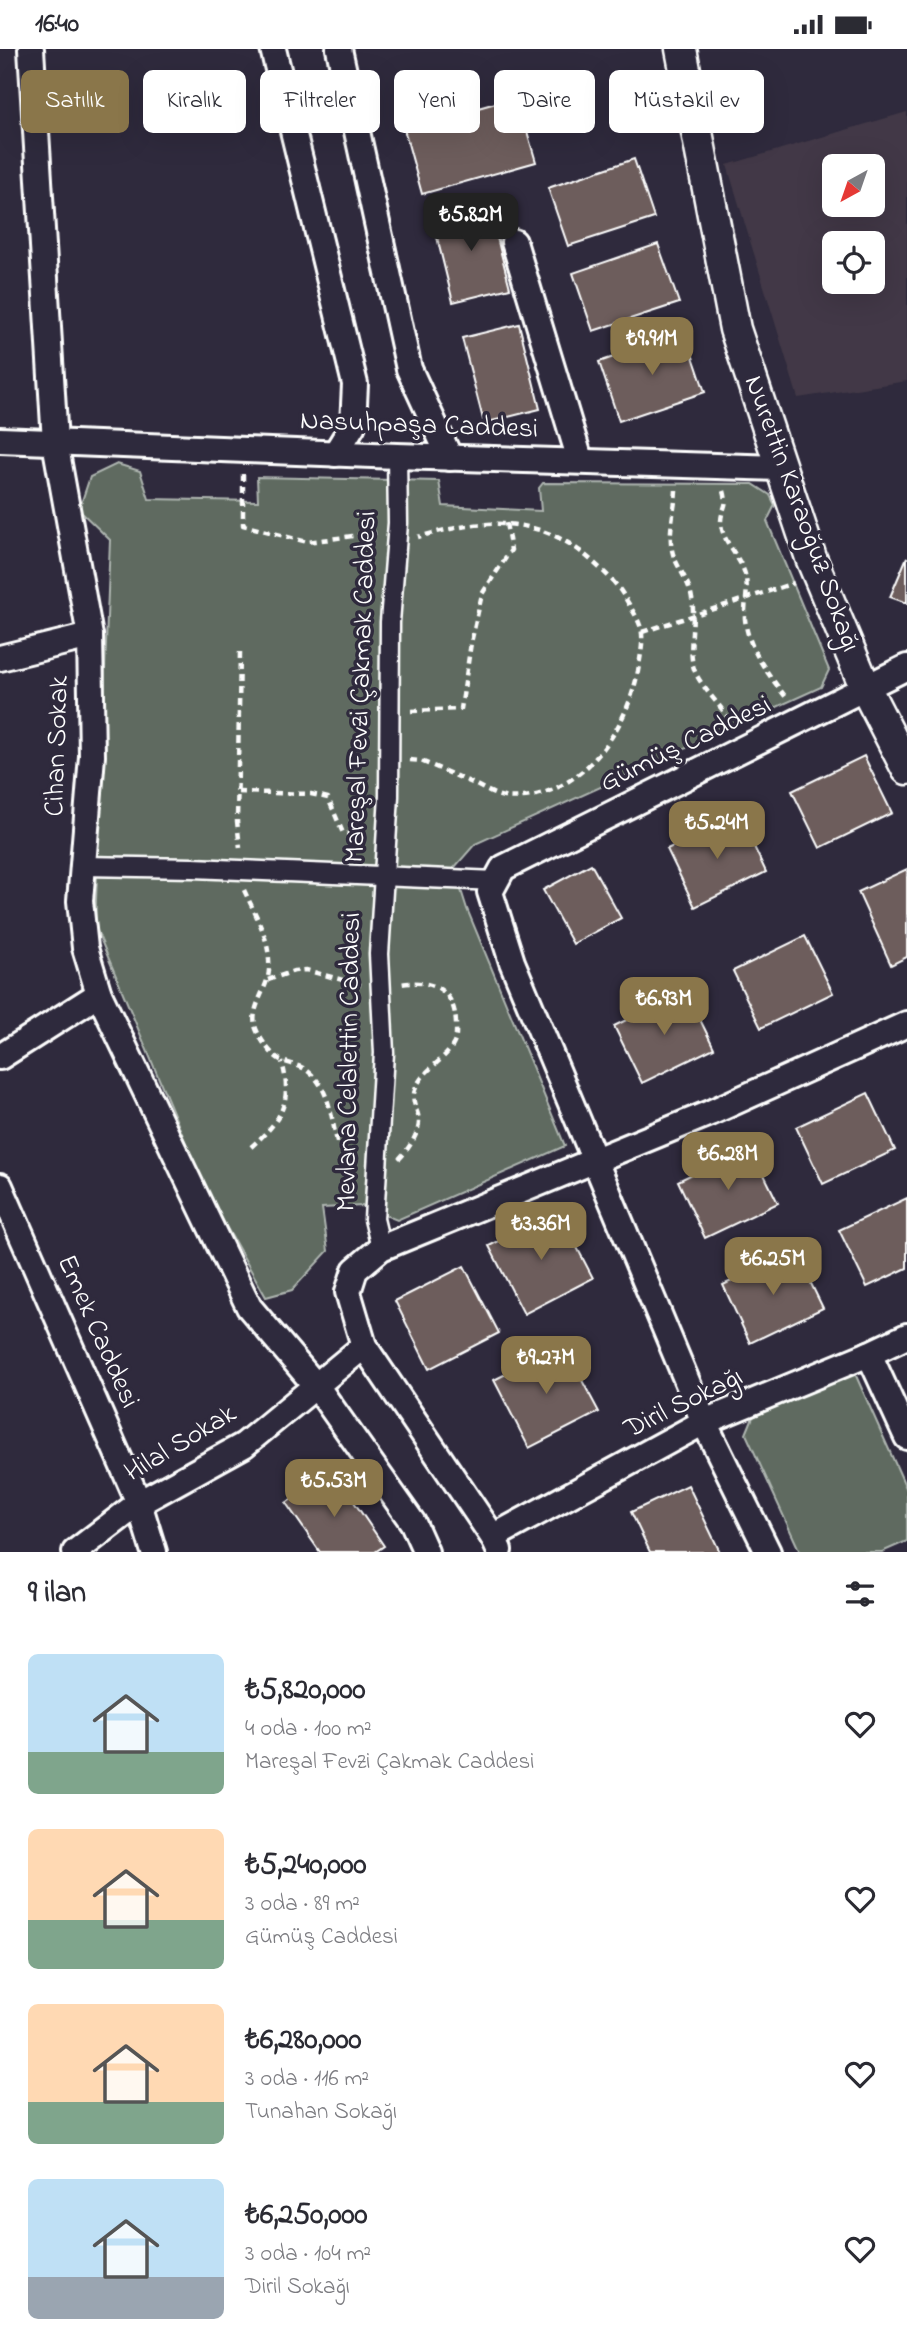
<!DOCTYPE html>
<html lang="tr">
<meta charset="utf-8">
<style>
body{margin:0;font-family:"Indie Flower",sans-serif;background:#f2f2f3;color:#2b2b33;height:100vh;display:flex;flex-direction:column;font-size:26px;white-space:nowrap}
*{box-sizing:border-box;margin:0}
p{font-size:23px;color:#7c7c81}
.icon{flex:none;width:38px;height:38px;fill:none;stroke:currentColor;stroke-width:2;stroke-linecap:round;stroke-linejoin:round}
.map{position:relative;height:1503px;overflow:hidden}
.panel{display:flex;flex-direction:column;background:#fff;flex:1}
.panel>*{flex:none}
.top-card{position:absolute;left:21px;top:21px;width:866px;height:63px;display:flex;gap:14px}
.needle{width:46px;rotate:220deg}
.fabs{position:absolute;left:822px;top:105px;display:grid;gap:14px}
.fabs a{display:grid;place-items:center;width:63px;height:63px;border-radius:10px;background:#fff;box-shadow:0 7px 28px #0002;font-size:35px}
.price{position:absolute;translate:-50% -60px;padding:0 16px;border-radius:14px;background:#8a764a;color:#fff;font-size:23px;line-height:46px;filter:drop-shadow(0 2px 4px #0008)}
.price::after{content:'';position:absolute;left:50%;top:42px;width:21px;height:16px;margin-left:-10px;background:inherit;clip-path:polygon(0 0,100% 0,50% 100%)}
.price.selected{background:#222;color:#fff}
ul{padding:0;list-style:none}
li{display:flex;align-items:center;gap:21px;height:175px;padding:0 28px}
li span{display:grid;place-items:center;flex:none;width:196px;height:140px;border-radius:10px;color:#555}
li>.icon{margin-inline-start:auto}
span .icon{width:84px;height:84px;fill:#fffc;stroke-width:1}
li b{font-size:30px}
h2{display:flex;justify-content:space-between;align-items:center;height:84px;padding:0 28px;font-size:30px}
.tag{padding:0 24px;border-radius:10px;background:#fff;box-shadow:0 7px 28px #0002;font-size:24px;line-height:63px}
.tag.selected{background:#8a764a;color:#fff}
.status{display:flex;justify-content:space-between;align-items:center;height:49px;padding:0 35px;background:#fff;direction:ltr}
.status svg{height:19px;fill:currentColor}
.map>svg:first-child{display:block}
.built{fill:#423946;fill-rule:evenodd}
.green{fill:#5e6b60;stroke:#aeb5b0;stroke-width:2}
.building{fill:#6d5d5b;stroke:#fff;stroke-width:2}
.lines{fill:none;stroke-linecap:round;stroke-linejoin:round}
.pedestrian-casing{stroke:#fff;stroke-width:23}
.minor-casing{stroke:#fff;stroke-width:30}
.tertiary-casing{stroke:#fff;stroke-width:35}
.path{stroke:#fff;stroke-width:4.5;stroke-dasharray:7 5;stroke-linecap:butt}
.pedestrian{stroke:#2f2a3d;stroke-width:18}
.minor{stroke:#2f2a3d;stroke-width:24}
.tertiary{stroke:#2f2a3d;stroke-width:30}
.labels{text-anchor:middle;dominant-baseline:central;stroke-width:7;stroke-linejoin:round;paint-order:stroke}
.street-label{font-size:28px;fill:#fff;stroke:#2f2a3d}
</style>
<div class="status"><b>16:40</b><svg viewBox="0 0 49 12"><path d="M0 12V9h3v3zM5 12V6h3v6zM10 12V3h3v9zM15 12V0h3v12zM26 1h20v11H26zM47 4h2v5h-2z"/></svg></div>
<div class="map">
<svg width="907" height="1503" viewBox="0 0 907 1503">
<rect width="100%" height="100%" fill="#2f2a3d"/>
<filter id="ink" filterUnits="userSpaceOnUse"><feTurbulence type="fractalNoise" baseFrequency=".0143" numOctaves="2"/><feDisplacementMap in="SourceGraphic" scale="14" xChannelSelector="R" yChannelSelector="G"/><feConvolveMatrix kernelMatrix="1 2 1 2 8 2 1 2 1" color-interpolation-filters="sRGB"/></filter>
<g filter="url(#ink)">
<path class="built" d="M907 63V332L798 349 727 116ZM835 117H873V156H835ZM835 194H873V233H835Z"/>
<g class="green">
<polygon points="117,415 140,422 149,450 258,452 257,428 439,432 443,457 541,462 539,439 543,434 753,435 770,446 775,456 767,472 829,621 821,638 475,795 454,819 467,860 565,1097 397,1171 363,1157 322,1159 328,1202 292,1241 266,1248 206,1142 95,877 110,491 79,461 90,428"/>
<polygon points="853,1320 907,1441 907,1492 882,1503 800,1503 746,1385 753,1368"/>
</g>
<g class="building">
<polygon points="517,48 536,113 422,145 404,80"/>
<polygon points="634,110 654,169 568,197 548,139"/>
<polygon points="488,154 510,239 453,253 432,168"/>
<polygon points="658,195 679,254 593,282 573,224"/>
<polygon points="519,275 540,360 484,374 462,289"/>
<polygon points="685,284 705,343 619,372 599,313"/>
<polygon points="907,508 907,554 890,548"/>
<polygon points="864,707 892,764 820,799 792,742"/>
<polygon points="739,766 766,823 695,858 667,800"/>
<polygon points="591,815 621,869 573,895 543,841"/>
<polygon points="907,820 907,908 891,916 858,843"/>
<polygon points="805,887 833,944 761,979 733,922"/>
<polygon points="686,942 714,999 642,1034 614,977"/>
<polygon points="868,1044 895,1101 823,1135 796,1078"/>
<polygon points="750,1097 778,1154 705,1189 678,1132"/>
<polygon points="907,1149 907,1219 867,1238 839,1181"/>
<polygon points="558,1162 593,1229 524,1265 489,1197"/>
<polygon points="795,1202 823,1259 750,1294 723,1236"/>
<polygon points="464,1217 499,1284 429,1320 395,1252"/>
<polygon points="563,1296 599,1363 529,1399 494,1331"/>
<polygon points="333,1422 384,1497 375,1503 320,1503 286,1454"/>
<polygon points="688,1436 720,1503 650,1503 631,1463"/>
</g>
<g class="lines">
<g class="pedestrian-casing">
<g id="pedestrian">
<polyline points="83,817 193,819 496,832"/>
<polyline points="381,1199 374,1170 384,1004 379,905 389,747 390,573 398,474 397,407"/>
</g>
</g>
<g class="minor-casing">
<g id="minor">
<polyline points="31,0 55,393 90,587 92,707 80,852 85,899 99,945 249,1258 317,1338 413,1474 426,1503"/>
<polyline points="273,0 355,335 353,376 335,405"/>
<polyline points="339,0 409,320 450,409"/>
<polyline points="514,193 580,411"/>
<polyline points="0,391 397,407 781,419"/>
<polyline points="0,609 90,587"/>
<polyline points="0,1008 99,945"/>
<polyline points="0,1137 139,1454 154,1503"/>
<polyline points="364,1297 493,1488 499,1501"/>
<polyline points="869,1305 907,1388"/>
<polyline points="493,1488 704,1373 869,1305 907,1287"/>
<polyline points="75,1503 139,1454 244,1396 364,1297 348,1243 355,1221 381,1199 710,1064 907,975"/>
<polyline points="768,1503 704,1373 512,913 490,843 503,819 907,618"/>
</g>
</g>
<g class="tertiary-casing">
<polyline id="tertiary" points="681,0 735,280 811,509 866,640 907,720"/>
</g>
<g class="path">
<polyline points="243,425 243,476 307,493 376,484"/>
<path d="M676 441C675 463 667 484 673 505 678 520 690 533 692 550 696 571 686 605 696 625 706 644 723 658 733 677"/>
<path d="M724 442C729 459 721 459 721 473 721 490 738 506 744 522 750 539 744 553 745 570 748 601 770 627 788 651"/>
<polyline points="642,583 794,534"/>
<polyline points="240,603 237,772 240,799"/>
<polyline points="411,662 461,660 471,594 482,545 511,501 506,474"/>
<path d="M410 711 421 712C438 719 454 726 470 733 481 738 493 746 504 748 576 755 626 685 638 622 640 610 643 597 642 585 641 572 630 558 624 547 615 532 604 523 592 512 539 464 482 470 418 488"/>
<polyline points="238,743 311,745 328,749 343,784 367,788"/>
<path d="M244 841C256 867 271 891 269 921 268 941 247 961 257 982 262 993 273 1009 285 1013 294 1016 302 1017 309 1023 331 1041 331 1071 338 1096L357 1109"/>
<polyline points="268,931 294,922 306,921 361,936"/>
<path d="M251 1098C281 1071 293 1054 282 1013"/>
<path d="M399 1110C407 1102 419 1085 419 1073 419 1061 410 1054 415 1041 422 1021 443 1013 453 996 457 989 456 982 456 975 455 940 432 930 401 935"/>
</g>
<use href="#pedestrian" class="pedestrian"/>
<use href="#minor" class="minor"/>
<use href="#tertiary" class="tertiary"/>
</g>
</g>
<g class="labels">
<g class="street-label">
<text transform="translate(419 377) rotate(2)">Nasuhpaşa Caddesi</text>
<text transform="translate(801 465) rotate(70)">Nurettin Karaoğuz Sokağı</text>
<text transform="translate(362 638) rotate(-88)">Mareşal Fevzi Çakmak Caddesi</text>
<text transform="translate(686 696) rotate(-26)">Gümüş Caddesi</text>
<text transform="translate(58 697) rotate(-88)">Cihan Sokak</text>
<text transform="translate(350 1013) rotate(-89)">Mevlana Celalettin Caddesi</text>
<text transform="translate(97 1283) rotate(66)">Emek Caddesi</text>
<text transform="translate(684 1355) rotate(-26)">Diril Sokağı</text>
<text transform="translate(181 1395) rotate(-31)">Hilal Sokak</text>
</g>
</g>
</svg>
<div class="fabs">
<a><svg class="needle" viewBox="-14 -14 28 28"><path d="M0-13l5 13h-10z" fill="#e53935"/><path d="M0 13l5-13h-10z" fill="#7c7c81"/></svg></a>
<a><svg class="icon" aria-label="locate" viewBox="0 0 24 24"><circle cx="12" cy="12" r="6"/><path d="M12 2v4M12 18v4M2 12h4M18 12h4"/></svg></a>
</div>
<b class="price selected" style="left:471px;top:204px">₺5.82M</b>
<b class="price" style="left:652px;top:328px">₺9.91M</b>
<b class="price" style="left:717px;top:812px">₺5.24M</b>
<b class="price" style="left:664px;top:988px">₺6.93M</b>
<b class="price" style="left:728px;top:1143px">₺6.28M</b>
<b class="price" style="left:541px;top:1213px">₺3.36M</b>
<b class="price" style="left:773px;top:1248px">₺6.25M</b>
<b class="price" style="left:546px;top:1347px">₺9.27M</b>
<b class="price" style="left:334px;top:1470px">₺5.53M</b>
<div class="top-card">
<a class="tag selected">Satılık</a>
<a class="tag">Kiralık</a>
<a class="tag">Filtreler</a>
<a class="tag">Yeni</a>
<a class="tag">Daire</a>
<a class="tag">Müstakil ev</a>
</div>
</div>
<section class="panel">
<h2>9 ilan<svg class="icon" aria-label="filters" viewBox="0 0 24 24"><path d="M4 7h16M4 17h16"/><circle cx="9" cy="7" r="2"/><circle cx="15" cy="17" r="2"/></svg></h2>
<ul>
<li><span style="background:linear-gradient(#bfe0f5 70%,#7fa58c 0)"><svg class="icon" aria-label="home" viewBox="0 0 24 24"><path d="M3 11l9-7 9 7M6 9v11h12V9"/></svg></span><div><b>₺5,820,000</b><p>4 oda · 100 m²</p><p>Mareşal Fevzi Çakmak Caddesi</p></div><svg class="icon" aria-label="heart" viewBox="0 0 24 24"><path d="M12 20l-8-8c-3-5 5-10 8-4 3-6 11-1 8 4z"/></svg></li>
<li><span style="background:linear-gradient(#ffd9b3 65%,#7fa58c 0)"><svg class="icon" aria-label="home" viewBox="0 0 24 24"><path d="M3 11l9-7 9 7M6 9v11h12V9"/></svg></span><div><b>₺5,240,000</b><p>3 oda · 89 m²</p><p>Gümüş Caddesi</p></div><svg class="icon" aria-label="heart" viewBox="0 0 24 24"><path d="M12 20l-8-8c-3-5 5-10 8-4 3-6 11-1 8 4z"/></svg></li>
<li><span style="background:linear-gradient(#ffd9b3 70%,#7fa58c 0)"><svg class="icon" aria-label="home" viewBox="0 0 24 24"><path d="M3 11l9-7 9 7M6 9v11h12V9"/></svg></span><div><b>₺6,280,000</b><p>3 oda · 116 m²</p><p>Tunahan Sokağı</p></div><svg class="icon" aria-label="heart" viewBox="0 0 24 24"><path d="M12 20l-8-8c-3-5 5-10 8-4 3-6 11-1 8 4z"/></svg></li>
<li><span style="background:linear-gradient(#bfe0f5 70%,#9aa5b1 0)"><svg class="icon" aria-label="home" viewBox="0 0 24 24"><path d="M3 11l9-7 9 7M6 9v11h12V9"/></svg></span><div><b>₺6,250,000</b><p>3 oda · 104 m²</p><p>Diril Sokağı</p></div><svg class="icon" aria-label="heart" viewBox="0 0 24 24"><path d="M12 20l-8-8c-3-5 5-10 8-4 3-6 11-1 8 4z"/></svg></li>
</ul>
</section>
